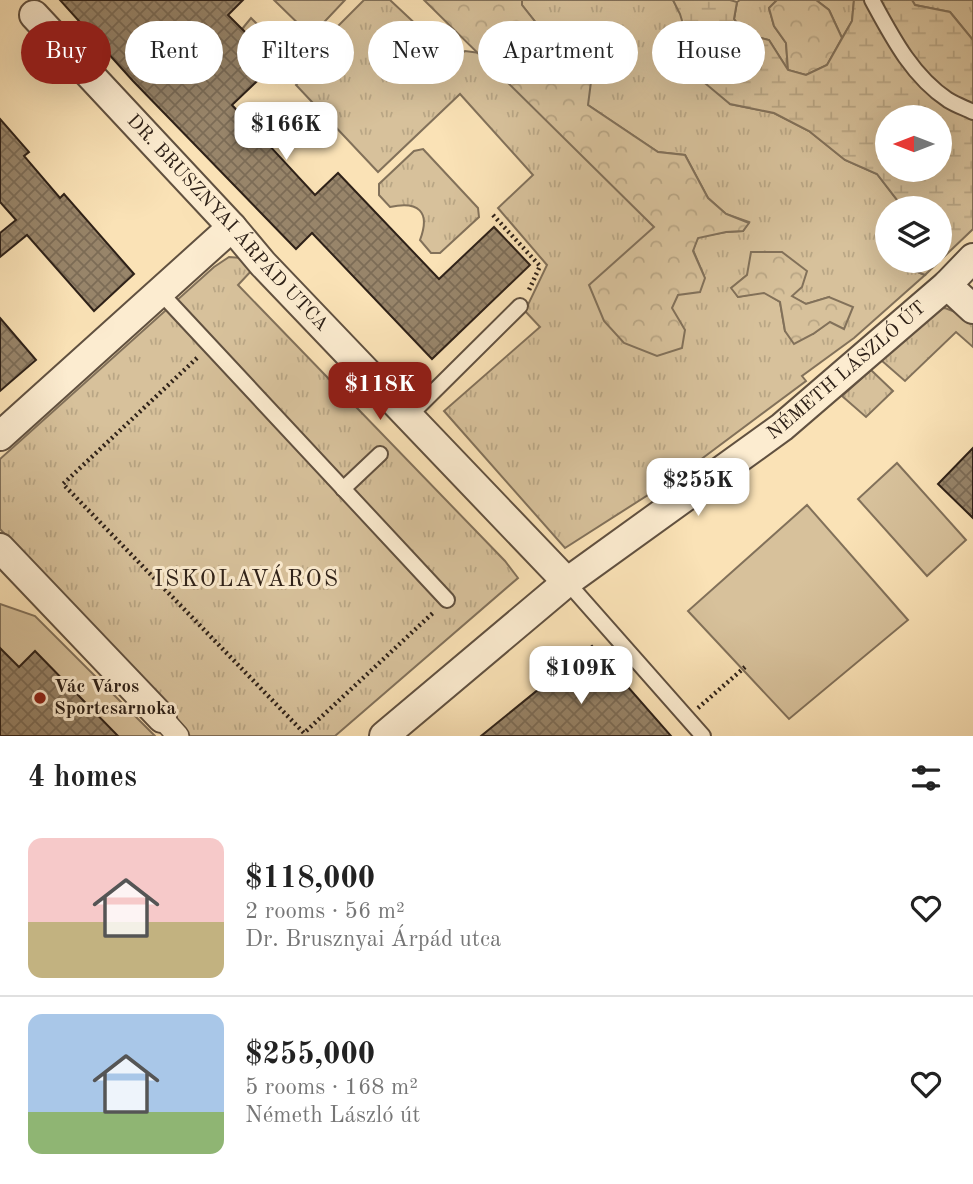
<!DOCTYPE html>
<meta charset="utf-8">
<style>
body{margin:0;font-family:"Old Standard TT",serif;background:#f6f6f6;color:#222;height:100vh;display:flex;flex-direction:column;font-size:26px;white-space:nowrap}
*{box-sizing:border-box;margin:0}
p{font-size:23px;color:#767676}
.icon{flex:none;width:38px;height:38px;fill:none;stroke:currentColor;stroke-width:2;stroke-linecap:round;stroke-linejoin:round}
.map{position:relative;height:736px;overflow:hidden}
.details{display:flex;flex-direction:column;background:#fff;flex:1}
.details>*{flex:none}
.banner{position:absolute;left:21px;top:21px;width:931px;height:63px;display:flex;gap:14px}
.needle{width:46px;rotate:270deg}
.controls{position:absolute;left:875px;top:105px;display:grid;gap:14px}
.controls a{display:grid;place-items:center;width:77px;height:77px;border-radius:50%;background:#fff;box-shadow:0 7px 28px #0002;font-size:35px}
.price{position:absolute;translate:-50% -60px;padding:0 16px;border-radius:14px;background:#fff;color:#222;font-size:23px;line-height:46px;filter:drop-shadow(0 2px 4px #0008)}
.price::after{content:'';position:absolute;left:50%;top:42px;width:21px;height:16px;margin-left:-10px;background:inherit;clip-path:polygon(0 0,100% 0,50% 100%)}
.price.on{background:#8f2418;color:#fff}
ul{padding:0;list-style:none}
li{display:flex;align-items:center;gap:21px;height:175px;padding:0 28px}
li+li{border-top:2px solid #e0e0e0}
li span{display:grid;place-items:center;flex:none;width:196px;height:140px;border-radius:14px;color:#555}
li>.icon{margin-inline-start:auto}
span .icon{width:84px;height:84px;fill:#fffc;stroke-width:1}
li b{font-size:30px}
h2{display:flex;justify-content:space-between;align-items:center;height:84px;padding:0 28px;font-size:30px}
.chip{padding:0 24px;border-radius:32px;background:#fff;box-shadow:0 7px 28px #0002;font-size:24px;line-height:63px}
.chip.on{background:#8f2418;color:#fff}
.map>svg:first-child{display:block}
.grass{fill:url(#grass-tufts);stroke:#82715a;stroke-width:2;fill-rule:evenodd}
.forest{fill:url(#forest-crowns);stroke:#82715a;stroke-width:2}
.wetland{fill:url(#wetland-marsh);stroke:#82715a;stroke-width:2;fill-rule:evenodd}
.pitch{fill:#d7c19b;stroke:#82715a;stroke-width:2}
.building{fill:url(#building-cross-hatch);stroke:#2e2118;stroke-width:2}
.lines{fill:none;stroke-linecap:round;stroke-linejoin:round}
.service-casing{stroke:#615140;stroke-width:18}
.pedestrian-casing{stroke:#615140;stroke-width:24}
.minor-casing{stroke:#615140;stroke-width:32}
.path{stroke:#2e2118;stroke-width:4.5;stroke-dasharray:2 3.5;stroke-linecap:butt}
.service{stroke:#fcecd0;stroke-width:14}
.pedestrian{stroke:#fcecd0;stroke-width:21}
.minor{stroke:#fcecd0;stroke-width:28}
.poi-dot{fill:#8f2418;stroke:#fcecd0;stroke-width:2.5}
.labels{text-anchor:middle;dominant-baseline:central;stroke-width:6;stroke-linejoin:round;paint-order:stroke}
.street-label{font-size:19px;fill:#2e2118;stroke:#fcecd0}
.poi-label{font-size:19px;font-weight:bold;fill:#2e2118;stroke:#fcecd0;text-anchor:start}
.quarter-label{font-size:23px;letter-spacing:2px;fill:#2e2118;stroke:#fcecd0}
</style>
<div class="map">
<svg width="973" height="736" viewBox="0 0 973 736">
<defs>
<pattern id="grass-tufts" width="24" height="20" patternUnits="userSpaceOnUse" patternTransform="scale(1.75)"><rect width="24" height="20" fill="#d7c19b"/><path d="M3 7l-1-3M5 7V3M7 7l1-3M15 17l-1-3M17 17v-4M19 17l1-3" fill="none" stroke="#b9a685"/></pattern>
<pattern id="forest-crowns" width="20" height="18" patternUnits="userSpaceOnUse" patternTransform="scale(1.75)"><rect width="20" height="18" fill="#d7c19b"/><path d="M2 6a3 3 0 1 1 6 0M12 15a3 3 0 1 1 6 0" fill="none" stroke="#b9a685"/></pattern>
<pattern id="wetland-marsh" width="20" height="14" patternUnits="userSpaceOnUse" patternTransform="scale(1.75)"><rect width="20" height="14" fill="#d7c19b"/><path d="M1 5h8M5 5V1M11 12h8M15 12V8" fill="none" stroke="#b9a685"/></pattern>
<pattern id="building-cross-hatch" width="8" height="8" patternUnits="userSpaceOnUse" patternTransform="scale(1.75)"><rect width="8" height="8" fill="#98856a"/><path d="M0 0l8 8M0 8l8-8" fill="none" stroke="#7c6c56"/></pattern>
</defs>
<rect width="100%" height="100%" fill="#fae2b6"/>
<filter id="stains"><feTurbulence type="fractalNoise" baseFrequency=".00286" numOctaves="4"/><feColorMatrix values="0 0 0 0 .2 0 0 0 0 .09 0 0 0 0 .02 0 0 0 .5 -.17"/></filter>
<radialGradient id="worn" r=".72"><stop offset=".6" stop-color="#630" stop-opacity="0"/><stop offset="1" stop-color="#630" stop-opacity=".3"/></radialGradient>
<g class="grass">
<path d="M364 0H390L454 60 465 51 480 53 704 276 693 250 698 237 726 232 743 231 749 222 726 214 708 198 685 155 658 152 588 105 559 38 537 24 522 5V0H673L730 104 774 113 809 131 845 160 877 174 897 200 898 208H887V261H908L911 269 925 275 854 338 802 376 806 381 684 472 565 548 444 411 540 327 525 311 547 265 498 208 533 175 460 94 378 172 296 85 325 54 318 46ZM747 275 806 304 829 297 830 321 813 334 785 331 780 302 764 292 738 297 732 288Z"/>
<polygon points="740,0 777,0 769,8 774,26 786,43 788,70 769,40 746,34 734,19 737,2"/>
<polygon points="816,0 854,0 852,21 842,38 829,10"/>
<polygon points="912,0 973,0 973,40 950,12 915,5"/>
<polygon points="251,18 297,64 286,74 242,29"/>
<path d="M423 149 478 208 479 217 440 253H431L420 240C431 211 418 201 390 207L379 195V184L414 151Z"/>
<polygon points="229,257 242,258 253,269 238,285 505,561 518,578 335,736 190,736 0,529 0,459 214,267"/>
<polygon points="945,308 963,315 973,324 973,347 956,332 905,381 881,360 938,309"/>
<polygon points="871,370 893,391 866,417 842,396"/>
</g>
<g class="forest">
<polygon points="424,0 522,0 522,5 537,24 559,38 592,74 588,105 658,152 685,155 708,198 726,214 749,223 743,231 726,232 698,238 693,251 705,278 700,292 678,295 672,308 685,330 682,348 657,356 624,343 604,321 589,285 654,227"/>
<polygon points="777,0 816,0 829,10 842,38 827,65 806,75 788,70 786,43 774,26 769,8"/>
<polygon points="751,252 782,252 807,271 802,287 792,296 806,304 829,297 853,307 844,329 830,322 813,334 794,344 785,331 780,302 764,293 738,297 731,288 747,275"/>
</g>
<path class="wetland" d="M673 0H730L737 2 734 19 745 34 769 40 788 70 806 75 827 65 852 21 854 0H912L915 5 950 12 973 40V229L925 275 910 269 908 261H940V208H898L897 200 877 174 845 160 809 131 774 113 730 104 700 79 680 14ZM887 117H940V170H887Z"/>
<g class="pitch">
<polygon points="274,0 345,0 311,36"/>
<polygon points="897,463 966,540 927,576 858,499"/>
<polygon points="807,505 908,620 789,719 688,611"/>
<polygon points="0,604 35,616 155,736 0,736"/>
</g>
<g class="building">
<polygon points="60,0 243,0 228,15 276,63 232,105 315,195 338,173 439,279 494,227 530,265 432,359 312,233 296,249 133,81"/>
<polygon points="0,119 29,152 24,156 60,198 64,194 134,274 94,311 27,235 0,257 0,233 16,220 0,202"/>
<polygon points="0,318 36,360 0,391"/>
<polygon points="973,448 973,518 938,484"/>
<polygon points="592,646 671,736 481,736"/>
<polygon points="0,648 19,667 35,651 118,736 0,736"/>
</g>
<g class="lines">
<g class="service-casing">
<g id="service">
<path d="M872 0C892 37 912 76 948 100 956 105 965 108 973 112"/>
<polyline points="159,291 447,600"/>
<polyline points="409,416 520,306"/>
<polyline points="343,489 380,454"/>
<polyline points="567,582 703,736"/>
</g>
</g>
<g class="pedestrian-casing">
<polyline id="pedestrian" points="162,718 178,736"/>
</g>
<g class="minor-casing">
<g id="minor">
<path id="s1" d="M34 15 232 227 263 264 567 582"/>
<polyline points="947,285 973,309"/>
<polyline points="0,436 232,227"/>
<polyline points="0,548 162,718"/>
<path id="s2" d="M384 736 567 582 782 427 947 285 973 258"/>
</g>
</g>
<g class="path">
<polyline points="493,215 540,266 529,290"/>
<polyline points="197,358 63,484 304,733 435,611"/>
<polyline points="698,708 745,667"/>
</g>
<use href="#service" class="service"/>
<use href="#pedestrian" class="pedestrian"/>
<use href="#minor" class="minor"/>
</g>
<circle class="poi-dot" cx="40" cy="698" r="7"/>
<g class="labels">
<g class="street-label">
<text stroke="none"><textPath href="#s1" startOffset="284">DR. BRUSZNYAI ÁRPÁD UTCA</textPath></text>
<text stroke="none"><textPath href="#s2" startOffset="590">NÉMETH LÁSZLÓ ÚT</textPath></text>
</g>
<g class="poi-label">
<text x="54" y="687">Vác Város<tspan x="54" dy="22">Sportcsarnoka</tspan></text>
</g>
<g class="quarter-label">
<text x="247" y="579">ISKOLAVÁROS</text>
</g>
</g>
<rect width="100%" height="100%" filter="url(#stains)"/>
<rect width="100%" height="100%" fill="url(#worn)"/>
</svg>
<div class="controls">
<a><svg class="needle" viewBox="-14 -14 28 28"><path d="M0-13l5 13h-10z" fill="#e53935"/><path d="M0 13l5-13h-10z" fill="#767676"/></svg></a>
<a><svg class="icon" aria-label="layers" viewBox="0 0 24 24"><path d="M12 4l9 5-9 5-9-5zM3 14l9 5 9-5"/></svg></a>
</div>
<b class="price" style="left:286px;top:162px">$166K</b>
<b class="price on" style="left:380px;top:422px">$118K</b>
<b class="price" style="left:698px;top:518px">$255K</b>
<b class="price" style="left:581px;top:706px">$109K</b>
<div class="banner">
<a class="chip on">Buy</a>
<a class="chip">Rent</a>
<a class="chip">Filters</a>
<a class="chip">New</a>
<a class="chip">Apartment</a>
<a class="chip">House</a>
</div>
</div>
<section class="details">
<h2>4 homes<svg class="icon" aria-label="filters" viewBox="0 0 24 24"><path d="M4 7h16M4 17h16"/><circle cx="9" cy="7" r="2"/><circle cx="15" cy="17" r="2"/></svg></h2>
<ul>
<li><span style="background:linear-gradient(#f6c9c9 60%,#c2b280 0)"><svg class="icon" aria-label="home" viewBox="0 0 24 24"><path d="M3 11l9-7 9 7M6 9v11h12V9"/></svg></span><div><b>$118,000</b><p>2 rooms · 56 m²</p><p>Dr. Brusznyai Árpád utca</p></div><svg class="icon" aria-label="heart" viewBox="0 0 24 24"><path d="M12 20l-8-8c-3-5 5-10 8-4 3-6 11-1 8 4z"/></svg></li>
<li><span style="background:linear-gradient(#a9c7e8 70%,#8fb573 0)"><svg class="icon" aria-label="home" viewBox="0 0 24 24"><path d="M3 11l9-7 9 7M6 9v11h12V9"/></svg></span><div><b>$255,000</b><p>5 rooms · 168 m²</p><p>Németh László út</p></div><svg class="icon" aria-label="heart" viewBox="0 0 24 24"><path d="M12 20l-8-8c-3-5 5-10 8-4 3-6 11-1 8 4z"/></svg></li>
</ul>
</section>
